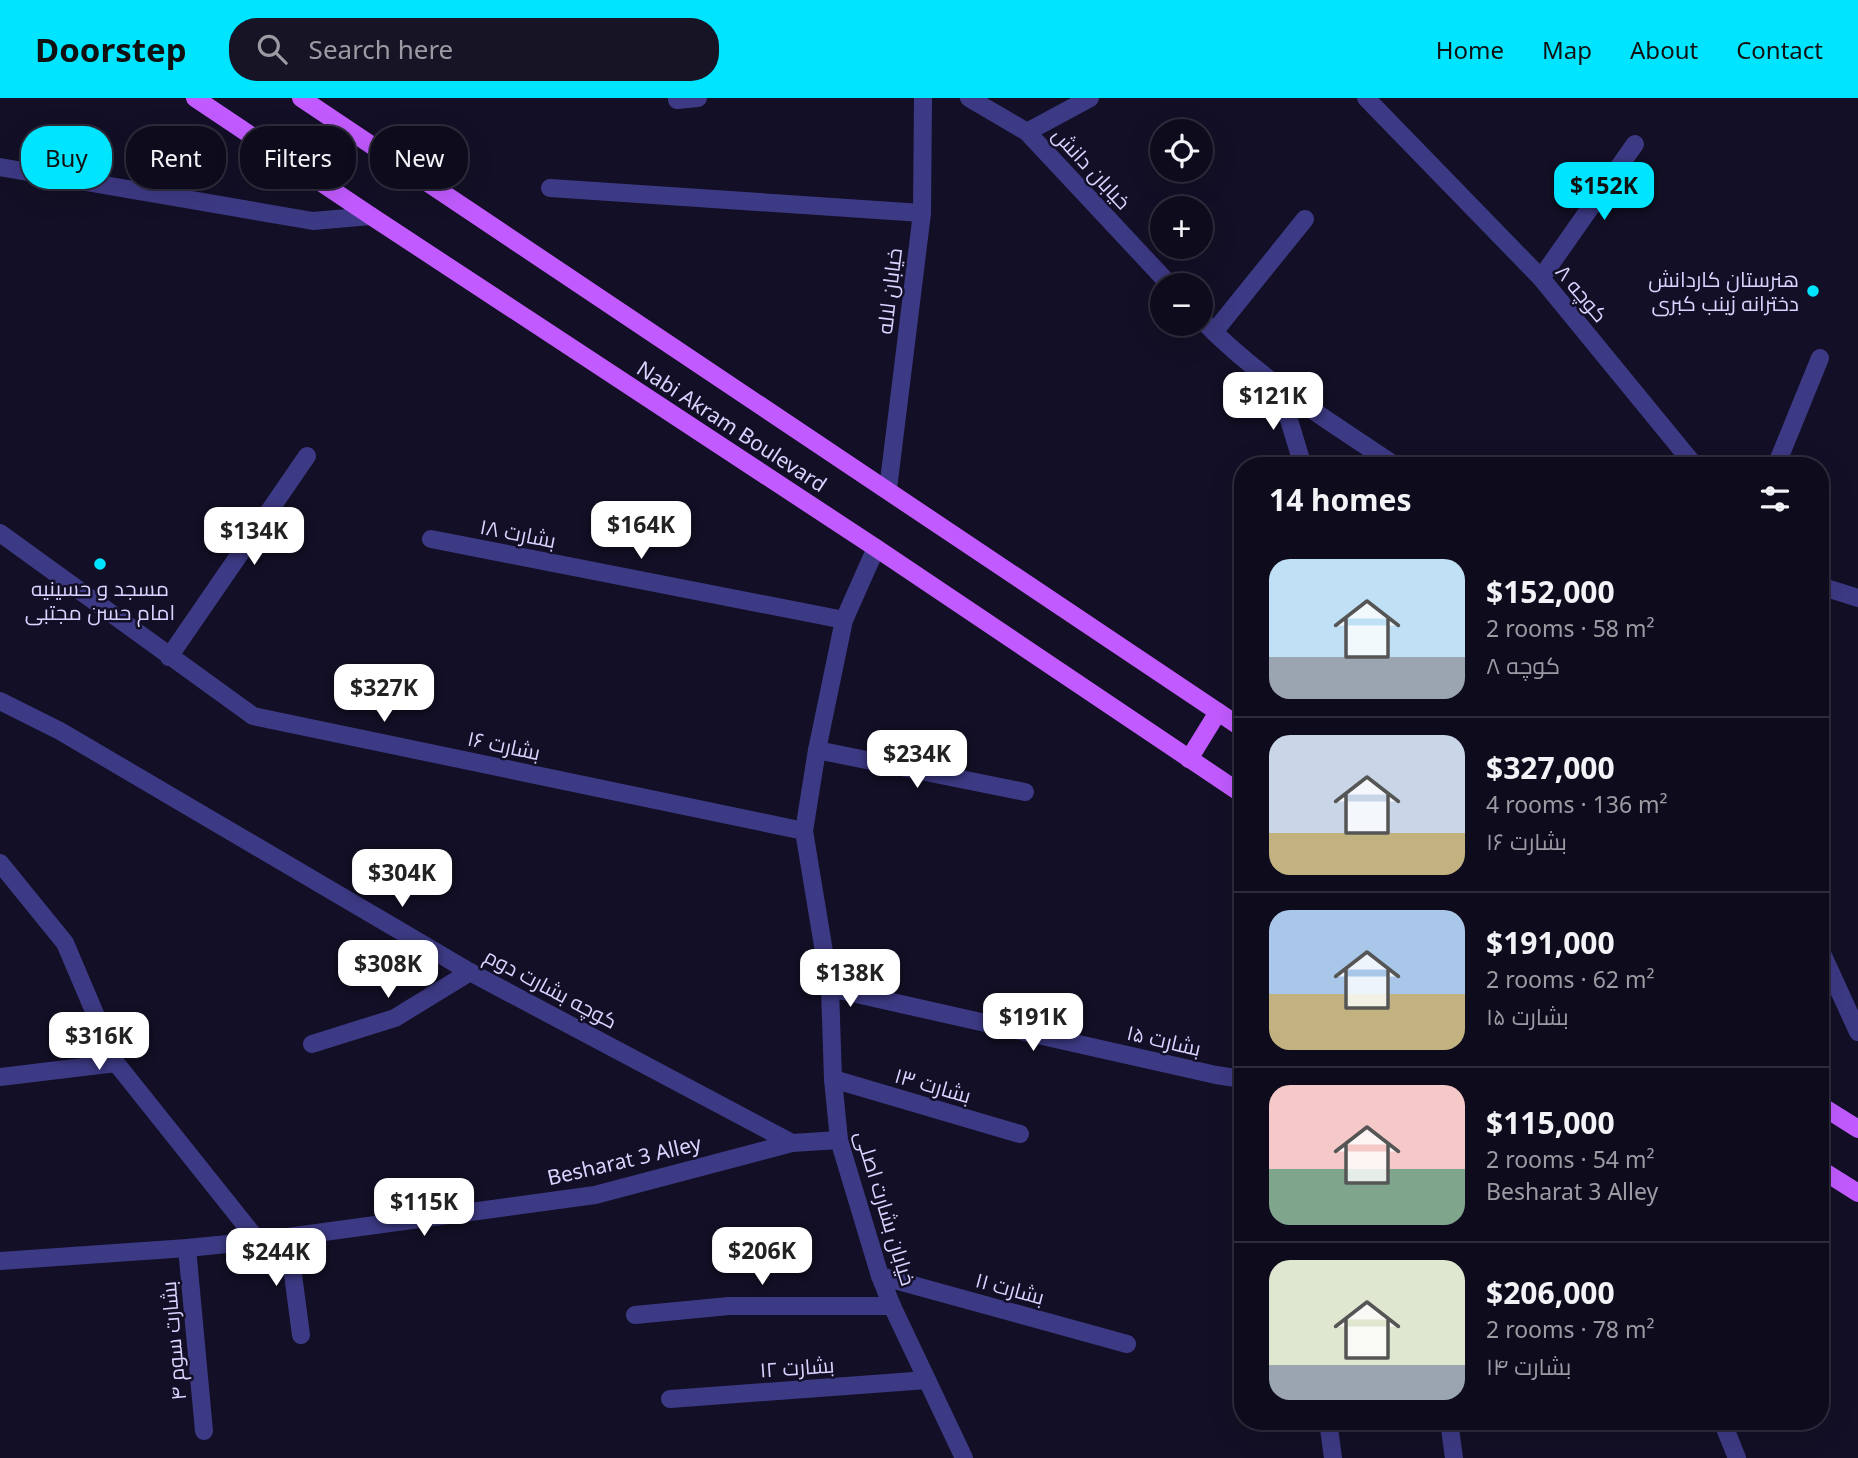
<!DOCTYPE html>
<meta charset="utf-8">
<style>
body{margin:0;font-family:"Noto Sans",Cairo,sans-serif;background:#171425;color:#f1f3f6;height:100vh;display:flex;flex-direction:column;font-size:26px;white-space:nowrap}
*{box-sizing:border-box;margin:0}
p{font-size:23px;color:#9b9ba3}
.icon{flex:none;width:38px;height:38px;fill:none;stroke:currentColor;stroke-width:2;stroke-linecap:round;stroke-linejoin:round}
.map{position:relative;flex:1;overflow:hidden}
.panel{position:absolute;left:1234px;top:359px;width:595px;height:973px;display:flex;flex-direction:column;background:#0e0b1c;border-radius:28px;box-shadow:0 7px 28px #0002,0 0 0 2px #2e2b3b}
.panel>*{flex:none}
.guide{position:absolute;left:21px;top:28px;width:665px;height:63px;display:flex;gap:14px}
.tools{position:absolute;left:1150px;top:21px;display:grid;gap:14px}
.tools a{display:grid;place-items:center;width:63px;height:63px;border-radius:50%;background:#0e0b1c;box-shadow:0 7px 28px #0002,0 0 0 2px #2e2b3b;font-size:35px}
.price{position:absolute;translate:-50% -60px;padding:0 16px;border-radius:14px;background:#fff;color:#222;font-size:23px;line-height:46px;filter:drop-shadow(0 2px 4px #0008)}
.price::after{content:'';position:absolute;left:50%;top:42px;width:21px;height:16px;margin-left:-10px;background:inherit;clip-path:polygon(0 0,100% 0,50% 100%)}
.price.active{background:#00e5ff;color:#111}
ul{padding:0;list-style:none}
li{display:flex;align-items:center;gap:21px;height:175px;padding:0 35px}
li+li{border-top:2px solid #2e2b3b}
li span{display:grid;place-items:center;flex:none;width:196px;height:140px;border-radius:21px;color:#555}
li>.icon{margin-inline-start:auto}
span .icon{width:84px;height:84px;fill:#fffc;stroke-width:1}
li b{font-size:30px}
h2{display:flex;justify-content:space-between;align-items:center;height:84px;padding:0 35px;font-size:30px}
.chip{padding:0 24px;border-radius:28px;background:#0e0b1c;box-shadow:0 7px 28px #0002,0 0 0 2px #2e2b3b;font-size:24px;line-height:63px}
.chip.active{background:#00e5ff;color:#111}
header{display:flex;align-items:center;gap:42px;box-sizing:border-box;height:98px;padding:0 35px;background:#00e5ff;color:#111}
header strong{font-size:33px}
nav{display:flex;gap:38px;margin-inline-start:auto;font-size:24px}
.search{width:490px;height:63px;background:#171425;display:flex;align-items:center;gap:18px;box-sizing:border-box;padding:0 24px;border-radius:28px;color:#9b9ba3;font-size:26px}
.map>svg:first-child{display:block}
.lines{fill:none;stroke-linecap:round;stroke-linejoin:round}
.minor{stroke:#3d3a85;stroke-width:18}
.major{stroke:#c25bff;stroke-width:18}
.poi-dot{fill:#00e5ff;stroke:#130f26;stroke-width:2.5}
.labels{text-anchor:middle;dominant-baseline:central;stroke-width:5;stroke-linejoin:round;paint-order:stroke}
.street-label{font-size:21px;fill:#d9d4ff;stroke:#130f26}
.poi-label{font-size:21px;fill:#d9d4ff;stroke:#130f26;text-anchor:end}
</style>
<header>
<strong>Doorstep</strong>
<div class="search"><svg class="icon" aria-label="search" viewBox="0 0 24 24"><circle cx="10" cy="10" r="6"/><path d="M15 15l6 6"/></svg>Search here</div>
<nav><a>Home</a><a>Map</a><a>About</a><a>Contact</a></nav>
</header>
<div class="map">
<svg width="1858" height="1360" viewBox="0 0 1858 1360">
<rect width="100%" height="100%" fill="#130f26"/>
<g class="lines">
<g class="minor">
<polyline points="969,0 1027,34 1170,187"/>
<polyline points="1366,0 1541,180 1695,368"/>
<polyline points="677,2 698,0"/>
<polyline points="1027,34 1090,0"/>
<polyline points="0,69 313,123 371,118"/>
<polyline points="550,90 922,115"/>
<polyline points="1541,180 1635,46"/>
<path d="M1200 220C1257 280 1328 322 1396 368"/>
<polyline points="1214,234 1305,121"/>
<polyline points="1279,289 1303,368"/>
<polyline points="1776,368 1820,260"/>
<polyline points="888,391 922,115 923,0"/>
<polyline points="0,435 253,618 804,733"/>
<polyline points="431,441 844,522"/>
<polyline points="876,450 844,522 817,652 804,733 830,890 833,981 839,1042 880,1178 892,1208 964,1360"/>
<polyline points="1820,488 1858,500"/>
<polyline points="169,559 307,358"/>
<polyline points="0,603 60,633 470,874 792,1045"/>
<polyline points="817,652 1025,694"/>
<polyline points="0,765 65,845 116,965 258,1143"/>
<polyline points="1820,851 1858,934"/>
<polyline points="830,890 1216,977 1242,981"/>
<polyline points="312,946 395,920 470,874"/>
<polyline points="0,979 116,965"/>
<polyline points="833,981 1020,1036"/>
<polyline points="288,1139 301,1237"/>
<polyline points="187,1150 204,1333"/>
<polyline points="0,1163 187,1150 258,1143 595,1097 792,1045 839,1042"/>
<polyline points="880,1178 1127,1246"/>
<polyline points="635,1217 729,1208 892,1208"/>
<polyline points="670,1301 927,1282"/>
<polyline points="1328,1323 1333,1360"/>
<polyline points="1449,1323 1454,1360"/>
<polyline points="1722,1323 1737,1360"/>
</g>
<g class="major">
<polyline points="195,0 371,118 876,450 1242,696"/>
<polyline points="301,0 1242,630"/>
<polyline points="1189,661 1218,614"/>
<polyline points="1820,1007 1858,1031"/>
<polyline points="1820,1071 1858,1095"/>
</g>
</g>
<g class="poi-dot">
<circle cx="1813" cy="193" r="7"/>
<circle cx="100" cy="466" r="7"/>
</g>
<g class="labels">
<g class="street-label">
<text transform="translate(1092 70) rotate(47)">خیابان دانش</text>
<text transform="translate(889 193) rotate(-83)">خیابان لاله</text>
<text transform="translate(1582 195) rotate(50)">کوچه ۸</text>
<text transform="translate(732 328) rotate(33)">Nabi Akram Boulevard</text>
<text transform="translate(518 435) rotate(11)">بشارت ۱۸</text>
<text transform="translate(504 647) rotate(12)">بشارت ۱۶</text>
<text transform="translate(551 890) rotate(28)">کوچه بشارت دوم</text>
<text transform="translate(1164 942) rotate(13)">بشارت ۱۵</text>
<text transform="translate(933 987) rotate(16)">بشارت ۱۳</text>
<text transform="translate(624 1062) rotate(-13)">Besharat 3 Alley</text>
<text transform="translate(886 1110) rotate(73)">خیابان بشارت اصلی</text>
<text transform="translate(1010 1190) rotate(15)">بشارت ۱۱</text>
<text transform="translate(173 1243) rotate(-95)">بشارت سوم ۴</text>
<text transform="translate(797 1269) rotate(-4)">بشارت ۱۲</text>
</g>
<g class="poi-label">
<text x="1799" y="181">هنرستان کاردانش<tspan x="1799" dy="24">دخترانه زینب کبری</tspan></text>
<text x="100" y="490" text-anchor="middle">مسجد و حسینیه<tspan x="100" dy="24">امام حسن مجتبی</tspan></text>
</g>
</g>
</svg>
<div class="tools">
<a><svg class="icon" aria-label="locate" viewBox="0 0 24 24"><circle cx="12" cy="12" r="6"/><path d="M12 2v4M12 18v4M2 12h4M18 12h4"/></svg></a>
<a>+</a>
<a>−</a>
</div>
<b class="price active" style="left:1604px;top:124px">$152K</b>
<b class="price" style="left:1273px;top:334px">$121K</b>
<b class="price" style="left:641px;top:463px">$164K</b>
<b class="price" style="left:254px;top:469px">$134K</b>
<b class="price" style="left:384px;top:626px">$327K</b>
<b class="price" style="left:917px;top:692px">$234K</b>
<b class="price" style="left:402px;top:811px">$304K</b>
<b class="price" style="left:388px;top:902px">$308K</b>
<b class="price" style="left:850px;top:911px">$138K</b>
<b class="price" style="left:1033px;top:955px">$191K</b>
<b class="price" style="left:99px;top:974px">$316K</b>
<b class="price" style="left:424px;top:1140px">$115K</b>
<b class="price" style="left:762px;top:1189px">$206K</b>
<b class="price" style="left:276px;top:1190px">$244K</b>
<div class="guide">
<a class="chip active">Buy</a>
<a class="chip">Rent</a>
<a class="chip">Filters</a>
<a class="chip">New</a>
</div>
<section class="panel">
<h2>14 homes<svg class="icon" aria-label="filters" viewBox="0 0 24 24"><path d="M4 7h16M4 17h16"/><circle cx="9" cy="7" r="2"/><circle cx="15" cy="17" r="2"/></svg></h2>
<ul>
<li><span style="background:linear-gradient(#bfe0f5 70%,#9aa5b1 0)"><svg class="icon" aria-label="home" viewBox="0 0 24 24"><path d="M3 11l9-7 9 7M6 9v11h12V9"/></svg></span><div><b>$152,000</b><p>2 rooms · 58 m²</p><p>کوچه ۸</p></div></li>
<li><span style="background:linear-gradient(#c9d6e8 70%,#c2b280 0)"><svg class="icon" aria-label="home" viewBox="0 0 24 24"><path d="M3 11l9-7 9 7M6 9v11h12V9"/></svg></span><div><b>$327,000</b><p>4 rooms · 136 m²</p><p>بشارت ۱۶</p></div></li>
<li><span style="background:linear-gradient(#a9c7e8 60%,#c2b280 0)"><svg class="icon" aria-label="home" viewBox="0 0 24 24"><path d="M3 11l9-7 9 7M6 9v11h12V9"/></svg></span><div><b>$191,000</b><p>2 rooms · 62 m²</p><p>بشارت ۱۵</p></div></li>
<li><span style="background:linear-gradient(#f6c9c9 60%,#7fa58c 0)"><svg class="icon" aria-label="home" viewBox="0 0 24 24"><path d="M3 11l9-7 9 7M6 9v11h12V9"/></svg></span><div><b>$115,000</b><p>2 rooms · 54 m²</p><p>Besharat 3 Alley</p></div></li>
<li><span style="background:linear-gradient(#dfe7d0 75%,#9aa5b1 0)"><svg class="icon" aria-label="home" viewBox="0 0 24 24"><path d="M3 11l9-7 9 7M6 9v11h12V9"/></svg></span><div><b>$206,000</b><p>2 rooms · 78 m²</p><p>بشارت ۱۴</p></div></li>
</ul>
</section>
</div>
